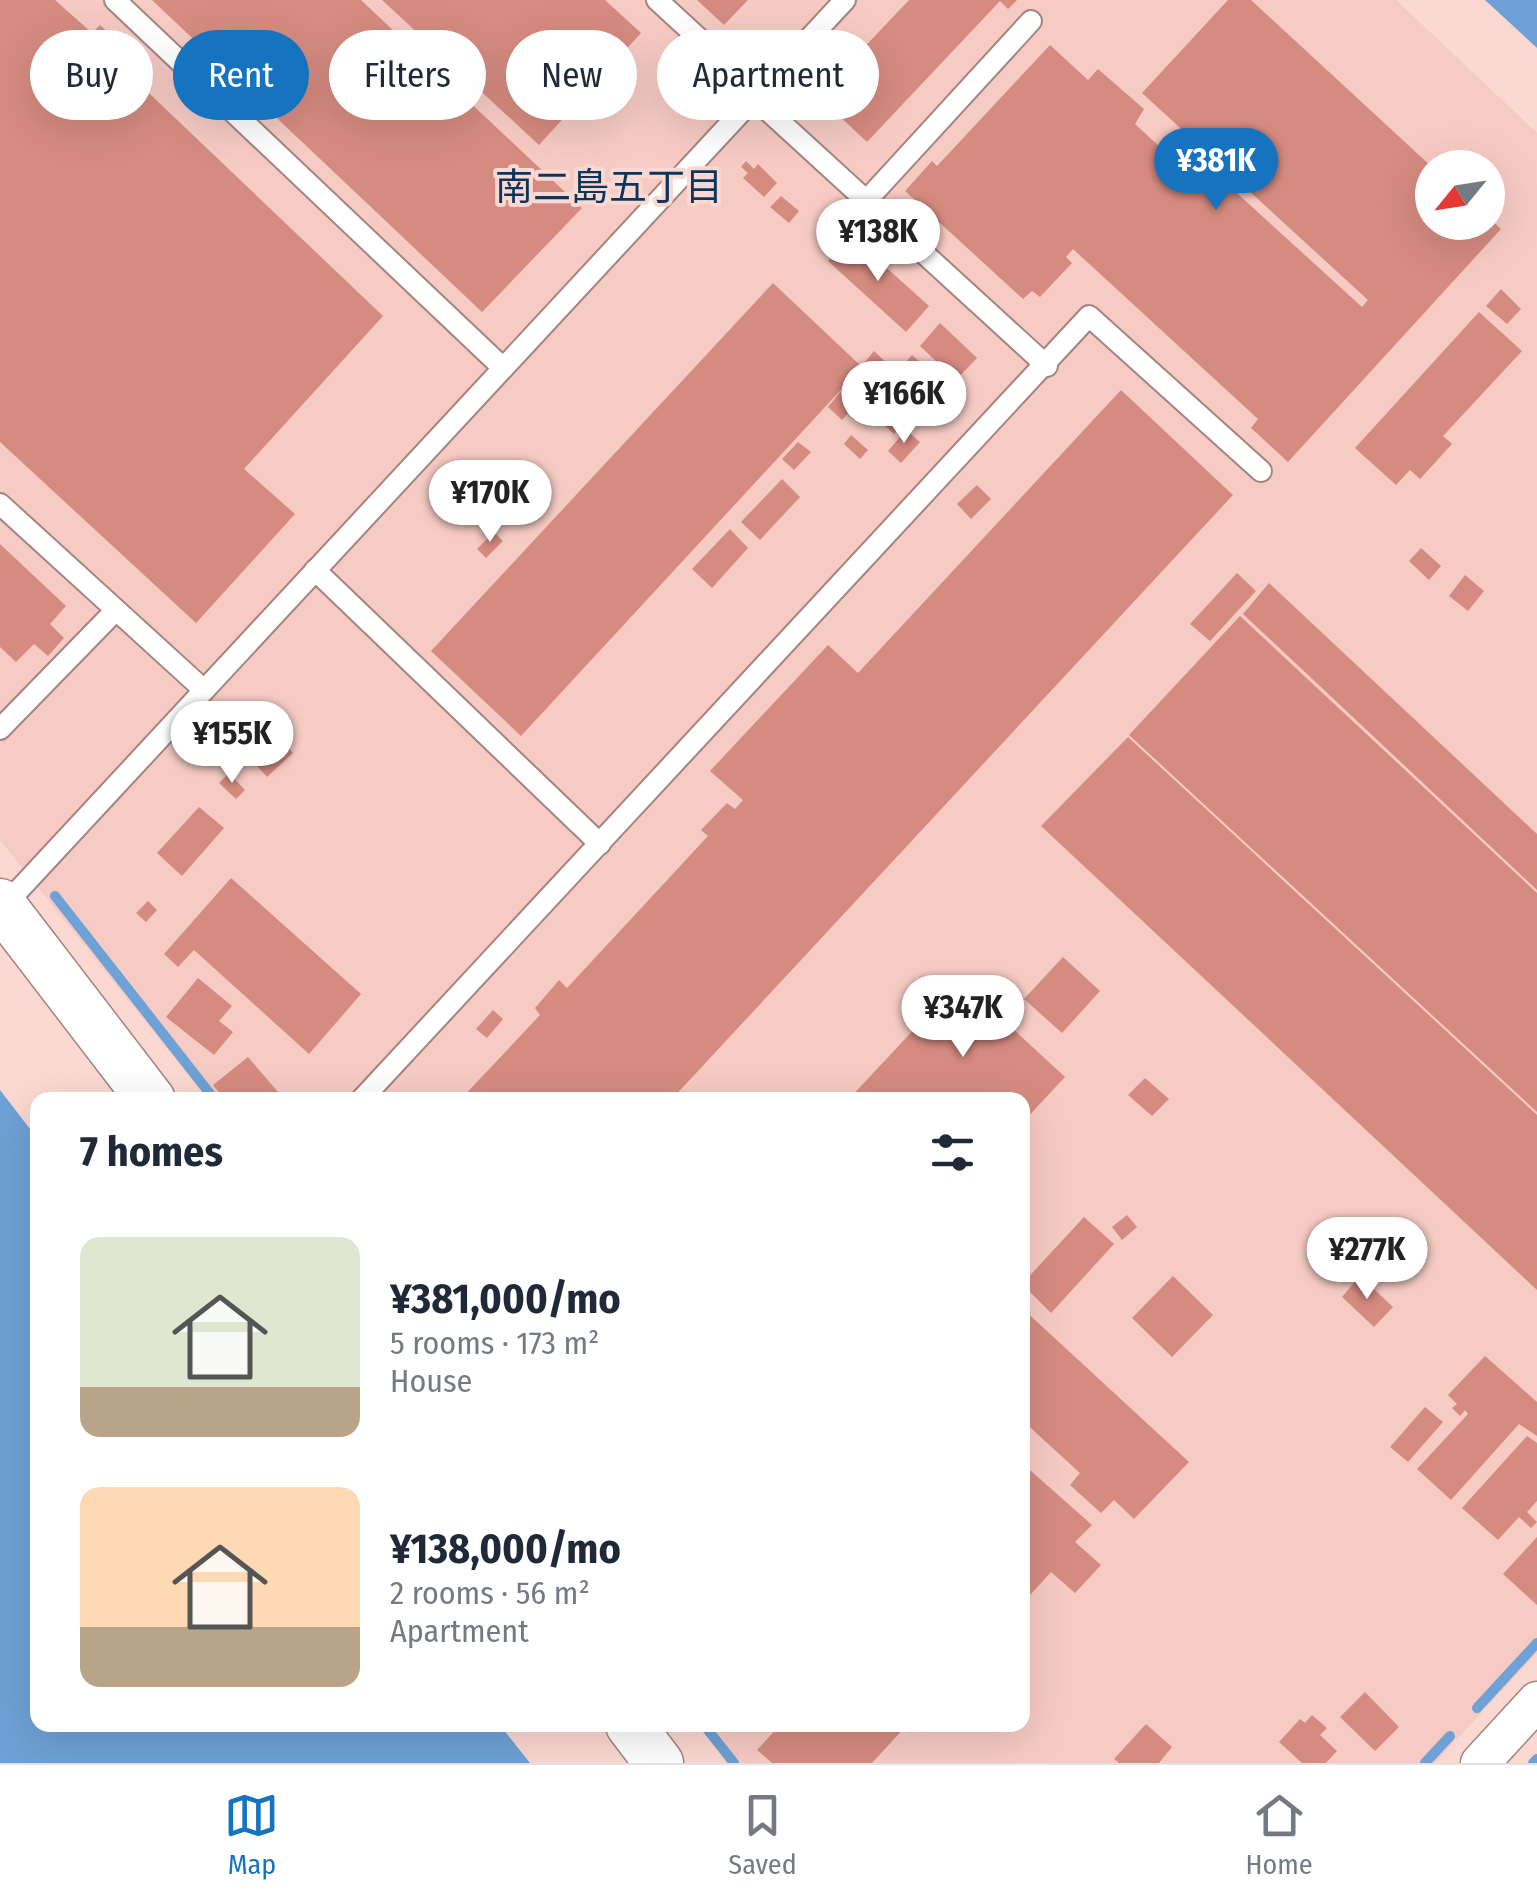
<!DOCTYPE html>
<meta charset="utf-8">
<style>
body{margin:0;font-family:"Fira Sans Condensed","Noto Sans JP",sans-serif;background:#f2f2f3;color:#1f2937;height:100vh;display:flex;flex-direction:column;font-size:38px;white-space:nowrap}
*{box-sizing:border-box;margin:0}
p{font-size:32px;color:#747a83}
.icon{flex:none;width:55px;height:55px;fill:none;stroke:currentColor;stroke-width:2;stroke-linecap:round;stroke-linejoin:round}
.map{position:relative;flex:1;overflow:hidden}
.sheet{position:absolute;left:30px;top:1092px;width:1000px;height:640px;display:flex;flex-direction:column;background:#fff;border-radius:20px;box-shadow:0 10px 40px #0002}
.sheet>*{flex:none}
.guide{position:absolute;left:30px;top:30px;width:1000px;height:90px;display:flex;gap:20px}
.needle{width:65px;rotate:240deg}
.tools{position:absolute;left:1415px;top:150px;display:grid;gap:20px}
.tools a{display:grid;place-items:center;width:90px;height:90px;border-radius:50%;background:#fff;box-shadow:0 10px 40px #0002;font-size:50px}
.price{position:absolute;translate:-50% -85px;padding:0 22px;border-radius:35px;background:#fff;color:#222;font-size:32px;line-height:65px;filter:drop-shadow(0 2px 5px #0008)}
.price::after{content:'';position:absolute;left:50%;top:60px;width:30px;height:22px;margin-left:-15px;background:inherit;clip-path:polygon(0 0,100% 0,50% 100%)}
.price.selected{background:#1673c0;color:#fff}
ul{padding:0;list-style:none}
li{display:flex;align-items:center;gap:30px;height:250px;padding:0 50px}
li span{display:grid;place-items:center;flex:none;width:280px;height:200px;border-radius:20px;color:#555}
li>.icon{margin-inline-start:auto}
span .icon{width:120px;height:120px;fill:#fffc;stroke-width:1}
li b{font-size:42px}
h2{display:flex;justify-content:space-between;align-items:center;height:120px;padding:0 50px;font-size:42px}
.pill{padding:0 35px;border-radius:45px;background:#fff;box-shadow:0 10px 40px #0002;font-size:35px;line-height:90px}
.pill.selected{background:#1673c0;color:#fff}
.tabs{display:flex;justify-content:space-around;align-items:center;height:140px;border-top:2px solid #e0e1e3;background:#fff;font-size:28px;color:#747a83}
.tabs a{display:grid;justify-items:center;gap:5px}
.tabs .selected{color:#1673c0}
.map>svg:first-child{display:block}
.built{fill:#f6cbc4;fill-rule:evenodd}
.water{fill:#6ea1d5}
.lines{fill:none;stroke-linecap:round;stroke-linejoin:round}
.stream{stroke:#6ea1d5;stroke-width:10}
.building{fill:#d68b80}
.service-casing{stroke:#a5847f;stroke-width:24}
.minor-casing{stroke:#a5847f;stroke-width:41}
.tertiary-casing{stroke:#a5847f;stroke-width:51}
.service{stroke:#fff;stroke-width:20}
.minor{stroke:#fff;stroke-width:38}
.tertiary{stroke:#fff;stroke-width:48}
.labels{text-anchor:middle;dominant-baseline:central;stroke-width:8;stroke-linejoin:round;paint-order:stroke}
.neighbourhood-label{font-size:38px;fill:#0b355a;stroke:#fbd8d2}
</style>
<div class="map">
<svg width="1537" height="1763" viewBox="0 0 1537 1763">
<rect width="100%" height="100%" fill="#fbd8d2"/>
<path class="built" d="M0 0H1396L1537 133V1653L1435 1763H728L698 1725H1022V1100H208L0 840ZM1432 168H1488V222H1432Z"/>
<g class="water">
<polygon points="1485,0 1537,0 1537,48"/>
<polygon points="0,1090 37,1138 38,1725 500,1725 530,1763 0,1763"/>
</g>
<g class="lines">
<g class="stream">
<polyline points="55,896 215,1100"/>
<polyline points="1477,1708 1537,1643"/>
<polyline points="704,1725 734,1763"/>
<polyline points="1425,1763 1450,1736"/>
<polyline points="1533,1763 1537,1759"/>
</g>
</g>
<g class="building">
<polygon points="0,0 55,0 92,33 100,25 144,64 132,77 383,316 244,469 295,514 196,623 0,442"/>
<polygon points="152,0 361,0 582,208 482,312"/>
<polygon points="382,0 605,0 641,33 539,145"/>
<polygon points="697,0 748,0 724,25"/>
<polygon points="909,0 1017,0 1008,9 1000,1 867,142 818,96"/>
<polygon points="1228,0 1251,0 1432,167 1432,222 1488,222 1488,217 1501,229 1288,462 1251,428 1258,419 1073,249 1066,257 1072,263 1040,297 1032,291 1023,299 905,191 932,161 937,166 1050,45 1088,80 1098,69 1144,109 1135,124 1184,169 1195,155 1362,307 1368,300 1142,93"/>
<polygon points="746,161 754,169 758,164 777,183 764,197 743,178 748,173 741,167"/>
<polygon points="781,196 799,211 789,223 770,207"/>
<polygon points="850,235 929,306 906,332 828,261"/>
<polygon points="773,283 862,367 521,736 431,651"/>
<polygon points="1501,289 1521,309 1507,324 1486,306"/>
<polygon points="1479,312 1522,351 1443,436 1452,444 1420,479 1410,470 1396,485 1355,448"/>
<polygon points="940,323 977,358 956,380 920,346"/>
<polygon points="874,351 891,367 842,420 828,407"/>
<polygon points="912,355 942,381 894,434 864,408"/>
<polygon points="1121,390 1233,495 671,1100 460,1100 540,1015 535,1008 559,980 567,988 708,836 701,830 727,803 735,809 743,800 710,771 828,645 858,673"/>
<polygon points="906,430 920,442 901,463 888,451"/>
<polygon points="851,435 868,450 860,459 844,444"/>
<polygon points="798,442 811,452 794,470 782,459"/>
<polygon points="782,479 800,497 760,540 741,522"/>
<polygon points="977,485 991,499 971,519 957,504"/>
<polygon points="730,529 748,548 712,588 692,569"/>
<polygon points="494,532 503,541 486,558 477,549"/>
<polygon points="0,544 66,606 50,624 64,638 48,656 34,644 16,662 0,647"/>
<polygon points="1421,548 1441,566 1429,580 1409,561"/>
<polygon points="1237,573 1256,591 1210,641 1190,624"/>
<polygon points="1465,575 1484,591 1468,611 1449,596"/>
<polygon points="1269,583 1537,834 1537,890 1243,614"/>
<polygon points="1240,616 1537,893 1537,1112 1129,735"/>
<polygon points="276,733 293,753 267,777 249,757"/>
<polygon points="1128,737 1537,1115 1537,1290 1041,826"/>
<polygon points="229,773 245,790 236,799 219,783"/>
<polygon points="199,807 224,828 182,876 157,853"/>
<polygon points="231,878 361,994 309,1054 194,950 178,967 164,954"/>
<polygon points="148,901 157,910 146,922 136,913"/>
<polygon points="1063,957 1100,991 1062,1033 1024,999"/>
<polygon points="198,978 232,1006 219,1021 233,1032 214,1055 166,1017"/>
<polygon points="960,980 1065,1077 1022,1123 1022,1100 848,1100"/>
<polygon points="493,1010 503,1019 487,1038 476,1029"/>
<polygon points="248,1057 285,1100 225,1100 213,1085"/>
<polygon points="1145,1078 1169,1099 1152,1116 1128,1095"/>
<polygon points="1127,1215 1137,1227 1122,1240 1112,1227"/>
<polygon points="1084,1217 1114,1244 1051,1313 1022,1284"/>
<polygon points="1173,1276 1213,1315 1172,1357 1132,1318"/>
<polygon points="1360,1276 1393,1307 1374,1327 1342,1297"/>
<polygon points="1022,1308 1189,1462 1134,1519 1114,1500 1101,1513 1070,1485 1080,1473 1022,1420"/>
<polygon points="1485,1356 1537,1402 1537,1436 1519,1424 1451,1500 1417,1469 1468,1414 1465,1410 1460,1416 1452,1408 1457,1404 1448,1395"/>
<polygon points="1425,1407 1443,1422 1408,1462 1390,1447"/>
<polygon points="1527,1436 1537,1443 1537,1501 1527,1512 1537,1522 1531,1528 1519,1517 1498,1540 1462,1508"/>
<polygon points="1022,1463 1092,1525 1075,1542 1101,1565 1075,1593 1051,1572 1022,1604"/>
<polygon points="1537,1537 1537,1605 1503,1574"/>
<polygon points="1365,1692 1399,1727 1375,1751 1340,1717"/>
<polygon points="1312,1715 1327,1728 1320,1735 1337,1751 1326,1763 1302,1763 1279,1742 1300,1719 1305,1723"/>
<polygon points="1146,1724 1172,1747 1159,1763 1119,1763 1114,1759"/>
<polygon points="780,1725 907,1725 872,1763 772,1763 757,1750"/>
</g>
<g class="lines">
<g class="service-casing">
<g id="service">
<polyline points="115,0 503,368"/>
<polyline points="657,0 758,93"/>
<polyline points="754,98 1047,366"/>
<polyline points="866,201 1031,21"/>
<polyline points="0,504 204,690"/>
<polyline points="315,570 600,844"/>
<polyline points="0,729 116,610"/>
<polyline points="3,907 845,0"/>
<polyline points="361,1100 1089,316 1261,471"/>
</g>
</g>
<g class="minor-casing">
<polyline id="minor" points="1480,1763 1537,1701"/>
</g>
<g class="tertiary-casing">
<g id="tertiary">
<polyline points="0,903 151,1100"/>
<polyline points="630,1725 659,1763"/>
</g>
</g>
<use href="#service" class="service"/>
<use href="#minor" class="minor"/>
<use href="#tertiary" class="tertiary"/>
</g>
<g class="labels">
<g class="neighbourhood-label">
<text x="609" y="187">南二島五丁目</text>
</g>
</g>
</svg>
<div class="tools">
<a><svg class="needle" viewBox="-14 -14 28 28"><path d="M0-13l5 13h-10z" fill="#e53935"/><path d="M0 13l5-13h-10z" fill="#747a83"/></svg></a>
</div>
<b class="price selected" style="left:1216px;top:213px">¥381K</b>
<b class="price" style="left:878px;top:284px">¥138K</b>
<b class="price" style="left:904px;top:446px">¥166K</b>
<b class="price" style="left:490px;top:545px">¥170K</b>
<b class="price" style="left:232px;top:786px">¥155K</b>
<b class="price" style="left:963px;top:1060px">¥347K</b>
<b class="price" style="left:1367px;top:1302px">¥277K</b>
<div class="guide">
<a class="pill">Buy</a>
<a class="pill selected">Rent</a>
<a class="pill">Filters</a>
<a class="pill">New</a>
<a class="pill">Apartment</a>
</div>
<section class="sheet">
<h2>7 homes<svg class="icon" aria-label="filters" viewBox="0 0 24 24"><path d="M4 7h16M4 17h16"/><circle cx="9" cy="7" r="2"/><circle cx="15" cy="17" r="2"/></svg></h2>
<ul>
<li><span style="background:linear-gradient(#dfe7d0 75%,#b9a48a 0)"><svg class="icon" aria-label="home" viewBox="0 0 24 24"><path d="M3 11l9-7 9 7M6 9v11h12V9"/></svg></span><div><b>¥381,000/mo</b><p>5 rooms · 173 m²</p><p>House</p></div></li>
<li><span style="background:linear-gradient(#ffd9b3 70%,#b9a48a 0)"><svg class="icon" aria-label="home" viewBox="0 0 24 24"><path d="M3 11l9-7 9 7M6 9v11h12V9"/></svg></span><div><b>¥138,000/mo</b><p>2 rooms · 56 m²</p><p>Apartment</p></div></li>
</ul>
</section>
</div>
<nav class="tabs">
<a class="selected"><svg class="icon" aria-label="map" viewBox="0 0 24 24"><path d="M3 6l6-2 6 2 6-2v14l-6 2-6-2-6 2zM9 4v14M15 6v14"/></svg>Map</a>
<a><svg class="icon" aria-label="saved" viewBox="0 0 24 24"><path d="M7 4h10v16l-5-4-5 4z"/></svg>Saved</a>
<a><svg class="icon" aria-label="home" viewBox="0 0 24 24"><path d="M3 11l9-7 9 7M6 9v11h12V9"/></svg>Home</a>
</nav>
